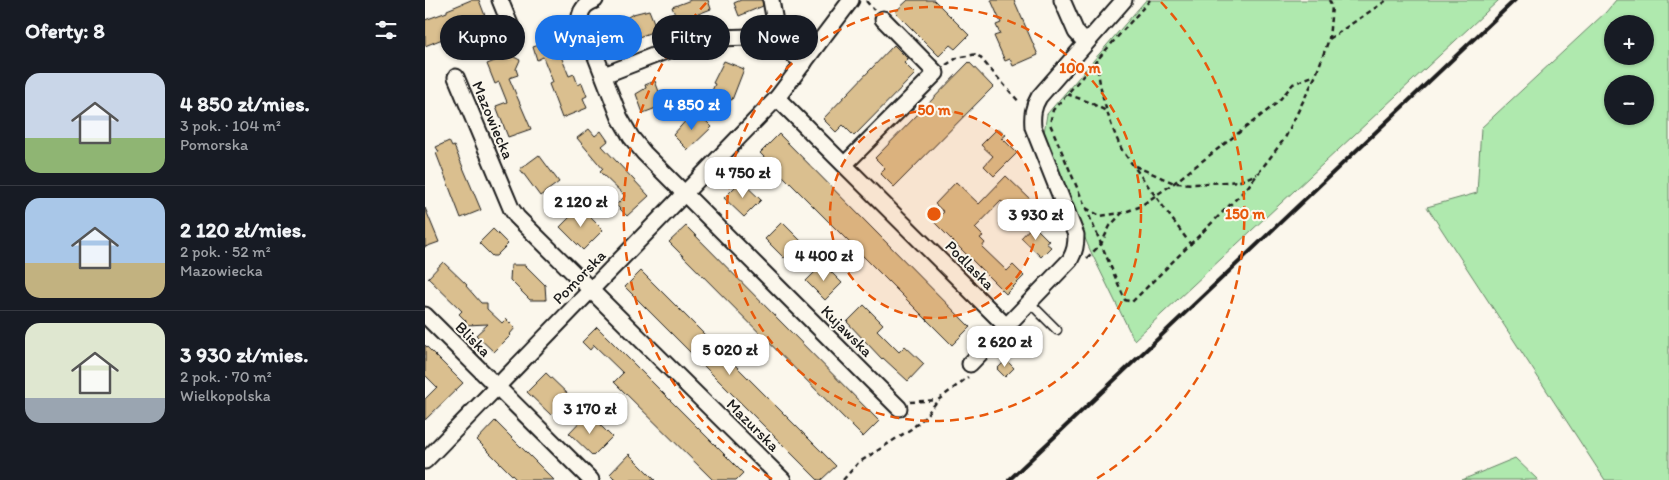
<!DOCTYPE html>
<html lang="pl">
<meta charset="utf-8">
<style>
body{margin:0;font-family:Itim,sans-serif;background:#242831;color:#f1f3f6;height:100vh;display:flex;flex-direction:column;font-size:19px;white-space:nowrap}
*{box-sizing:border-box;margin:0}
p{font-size:16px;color:#9ea1a6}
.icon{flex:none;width:28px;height:28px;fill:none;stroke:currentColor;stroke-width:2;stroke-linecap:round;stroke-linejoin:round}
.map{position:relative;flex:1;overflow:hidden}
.sheet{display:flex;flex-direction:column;background:#171b24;width:425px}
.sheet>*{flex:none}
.hud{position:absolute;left:15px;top:15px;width:475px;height:45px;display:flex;gap:10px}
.tools{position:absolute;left:1179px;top:15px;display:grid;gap:10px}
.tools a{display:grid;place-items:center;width:50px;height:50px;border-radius:50%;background:#171b24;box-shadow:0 1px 4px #0004;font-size:25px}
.price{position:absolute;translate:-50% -42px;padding:0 11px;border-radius:10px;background:#fff;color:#222;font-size:16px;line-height:32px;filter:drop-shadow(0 1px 2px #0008)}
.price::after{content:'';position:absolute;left:50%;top:30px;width:15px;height:11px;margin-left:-8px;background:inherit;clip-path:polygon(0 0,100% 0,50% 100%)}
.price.current{background:#1a73e8;color:#fff}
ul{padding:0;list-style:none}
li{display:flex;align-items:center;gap:15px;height:125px;padding:0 25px}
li+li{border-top:1px solid #363941}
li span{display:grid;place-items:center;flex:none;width:140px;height:100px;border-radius:15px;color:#555}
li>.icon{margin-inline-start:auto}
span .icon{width:60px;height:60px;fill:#fffc;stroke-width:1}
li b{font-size:21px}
h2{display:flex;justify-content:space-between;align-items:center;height:60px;padding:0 25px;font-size:21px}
.tag{padding:0 18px;border-radius:22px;background:#171b24;box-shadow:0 1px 4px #0004;font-size:18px;line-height:45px}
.tag.current{background:#1a73e8;color:#fff}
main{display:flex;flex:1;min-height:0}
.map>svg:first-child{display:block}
.green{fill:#afe9ae;stroke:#668265;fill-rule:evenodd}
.building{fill:#dabf8f;stroke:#1c1c1c}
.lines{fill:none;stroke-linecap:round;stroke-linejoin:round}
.service-casing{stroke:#1c1c1c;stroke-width:11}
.minor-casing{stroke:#1c1c1c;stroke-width:19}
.path{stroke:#1c1c1c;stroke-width:2.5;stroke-dasharray:5 4;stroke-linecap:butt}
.service{stroke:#fbf7ec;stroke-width:8}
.minor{stroke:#fbf7ec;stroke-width:15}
.rail{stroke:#1c1c1c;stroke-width:4}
.ring{fill:none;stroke:#e8590c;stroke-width:2.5;stroke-dasharray:9 6}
.labels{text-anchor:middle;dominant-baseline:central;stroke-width:4;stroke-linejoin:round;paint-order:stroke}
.street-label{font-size:16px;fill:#1c1c1c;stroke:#fbf7ec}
.centre{fill:#e8590c;stroke:#fbf7ec;stroke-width:2.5}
.ring-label{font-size:15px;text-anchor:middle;font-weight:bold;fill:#e8590c;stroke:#fbf7ec;stroke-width:4;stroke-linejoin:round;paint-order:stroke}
</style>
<main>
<section class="sheet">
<h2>Oferty: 8<svg class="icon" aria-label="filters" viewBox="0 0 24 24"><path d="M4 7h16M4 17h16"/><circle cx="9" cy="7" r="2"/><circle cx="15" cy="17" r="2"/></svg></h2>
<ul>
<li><span style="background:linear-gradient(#c9d6e8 65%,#8fb573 0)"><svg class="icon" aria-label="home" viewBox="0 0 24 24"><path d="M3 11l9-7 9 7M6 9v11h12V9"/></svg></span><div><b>4 850 zł/mies.</b><p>3 pok. · 104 m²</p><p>Pomorska</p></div></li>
<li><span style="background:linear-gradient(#a9c7e8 65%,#c2b280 0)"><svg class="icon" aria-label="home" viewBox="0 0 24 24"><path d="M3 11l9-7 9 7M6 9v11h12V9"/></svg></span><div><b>2 120 zł/mies.</b><p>2 pok. · 52 m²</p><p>Mazowiecka</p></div></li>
<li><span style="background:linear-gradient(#dfe7d0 75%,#9aa5b1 0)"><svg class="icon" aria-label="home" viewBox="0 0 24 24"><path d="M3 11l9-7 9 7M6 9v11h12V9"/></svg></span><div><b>3 930 zł/mies.</b><p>2 pok. · 70 m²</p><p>Wielkopolska</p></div></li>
</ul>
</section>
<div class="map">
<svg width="1244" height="480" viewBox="0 0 1244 480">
<rect width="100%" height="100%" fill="#fbf7ec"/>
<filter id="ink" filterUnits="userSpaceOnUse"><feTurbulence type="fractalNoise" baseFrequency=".02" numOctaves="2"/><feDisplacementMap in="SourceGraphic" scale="10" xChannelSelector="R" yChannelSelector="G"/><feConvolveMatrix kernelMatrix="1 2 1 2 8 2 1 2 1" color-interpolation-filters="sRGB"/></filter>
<g filter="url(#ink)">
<g class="green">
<polygon points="721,0 1074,0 709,340 665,250 618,139 622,114"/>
<path d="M1191 0H1244V480H1180L1002 207 1052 193 1056 128 1181 12ZM1188 24H1220V56H1188ZM1188 84H1220V116H1188Z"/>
<polygon points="1090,458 1113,480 1037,480"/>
</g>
<g class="building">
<polygon points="46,0 54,0 62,21 0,46 0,20 22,12 22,10"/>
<polygon points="266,0 283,0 286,9 253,22 247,7"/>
<polygon points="316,0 337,0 338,6 314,16 309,3"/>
<polygon points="483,0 509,0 544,35 530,49 525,45 514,56 470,12"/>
<polygon points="566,0 589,0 613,55 588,66 585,59 580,61 569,36 575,34 571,25 576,23"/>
<polygon points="224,10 232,30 201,42 194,22 208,14"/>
<polygon points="126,32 144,76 149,74 153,85 157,83 162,96 158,98 162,108 137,118 124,84 128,82 118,57 112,60 108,47 114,45 111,38"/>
<polygon points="469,45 483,59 479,63 490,74 429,136 418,125 411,132 398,119"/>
<polygon points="85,55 95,60 91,69 93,75 84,78 106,129 83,137 71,106 82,102 74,82 70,84 62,64"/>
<polygon points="299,61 319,69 307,100 286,93 290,84 288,83"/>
<polygon points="544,62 568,87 469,187 455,173 460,168 450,158"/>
<polygon points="230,81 239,105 218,113 211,94 221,88 220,85"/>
<polygon points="272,112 287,127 263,150 248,135 264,117 265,118"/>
<polygon points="573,128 581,135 577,138 592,153 569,176 559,166 568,156 556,145"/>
<polygon points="164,129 170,136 176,131 183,141 177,146 224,196 202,216 191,205 200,196 175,172 178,169 152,138"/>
<polygon points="354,134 545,327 527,345 335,153"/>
<polygon points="24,141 27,147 29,146 56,210 36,218 11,153 14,152 11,147"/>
<polygon points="114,155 134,182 115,196 95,169"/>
<polygon points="581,176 606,200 592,215 576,201 550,228 558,236 555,238 560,243 557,247 582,271 588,265 599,276 581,294 509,222 519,212 510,204 531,182 554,204"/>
<polygon points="316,181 336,200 319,217 299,198"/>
<polygon points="155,207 178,230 158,250 135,227"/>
<polygon points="0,208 14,242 0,247"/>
<polygon points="357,222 376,241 359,258 340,239"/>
<polygon points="608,225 624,241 621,243 626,247 616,257 596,238"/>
<polygon points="261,226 454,421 438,437 244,242"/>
<polygon points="68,229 83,244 71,256 67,256 54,243"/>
<polygon points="18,262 42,285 41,286 56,303 62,303 62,309 77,323 81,319 90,328 85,334 86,335 69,352 51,335 63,324 41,325 41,321 34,314 37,311 3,278"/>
<polygon points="398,264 417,283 400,300 381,281"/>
<polygon points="86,265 100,265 120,285 121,300 105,300 85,280"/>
<polygon points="216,271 411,466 396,480 393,480 200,287"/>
<polygon points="439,305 458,324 452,330 474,352 480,346 499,364 483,381 458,358 457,359 422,322"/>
<polygon points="172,327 318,473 311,480 288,480 189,382 198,373 169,345 165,350 157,342"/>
<polygon points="0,345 38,383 0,420 0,399 12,387 0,375"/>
<polygon points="581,360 589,368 580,377 572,369"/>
<polygon points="121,373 145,396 126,415 102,392"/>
<polygon points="163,413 187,437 168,456 144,433"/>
<polygon points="70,421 129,480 92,480 52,440"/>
<polygon points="204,454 230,480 191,480 185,474"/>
</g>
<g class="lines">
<g class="service-casing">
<polyline id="service" points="604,302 632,330"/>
</g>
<g class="minor-casing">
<g id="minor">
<polyline points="75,0 86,27"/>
<path d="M170 0C162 3 157 7 155 16L195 118 206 137 219 153 474 408"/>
<polyline points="346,0 350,22 349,40"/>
<polyline points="637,0 651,32 661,43"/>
<polyline points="179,75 264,42 294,38 324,37 349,40 379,63"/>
<polyline points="31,77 86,208 92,217 358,480"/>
<polyline points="352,98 581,326"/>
<polyline points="420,164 511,73 458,19"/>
<polyline points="0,315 166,480"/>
<path d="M545 364 645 260C650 251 651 245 651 235L608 127C607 115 608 107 614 97L699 0"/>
<polyline points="0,461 352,98 426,0"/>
</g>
</g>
<g class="path">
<polyline points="725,0 628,110 625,124 700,300 707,302 822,188 860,138 891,75 904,39 962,0"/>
<polyline points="904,0 907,6 904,39"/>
<polyline points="441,1 449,10"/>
<path d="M672 60C674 90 684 123 697 150L766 245"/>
<polyline points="521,65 532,58 552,54 595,103"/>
<polyline points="642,94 664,102 683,112"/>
<polyline points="710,166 749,183 770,184 815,181 832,174"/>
<polyline points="661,208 675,216 696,213"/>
<polyline points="662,258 676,244 685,226 697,213 714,207 749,183 852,103 868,84 890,75"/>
<polyline points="485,402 512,400"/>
<polyline points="418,480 433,463 486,429 499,418 513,400 543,377"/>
</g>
<use href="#service" class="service"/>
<use href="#minor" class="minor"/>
<polyline class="rail" points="584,480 1090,0"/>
</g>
</g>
<circle cx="509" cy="214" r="104" fill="#e8590c" fill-opacity=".12"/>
<g class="ring">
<circle cx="509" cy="214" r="104"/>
<circle cx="509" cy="214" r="207"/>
<path d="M347 479A311 311 0 0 1 282 2M736 2A311 311 0 0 1 671 479"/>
</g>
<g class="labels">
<g class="street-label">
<text transform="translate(68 120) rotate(67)">Mazowiecka</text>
<text transform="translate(545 265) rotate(45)">Podlaska</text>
<text transform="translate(154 277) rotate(-46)">Pomorska</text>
<text transform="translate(422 331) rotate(45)">Kujawska</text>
<text transform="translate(48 339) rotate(45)">Bliska</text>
<text transform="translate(328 425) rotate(45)">Mazurska</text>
</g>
</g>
<circle cx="509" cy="214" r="8" class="centre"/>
<g class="ring-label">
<text x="655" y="73">100 m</text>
<text x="509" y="115">50 m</text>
<text x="820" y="219">150 m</text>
</g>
</svg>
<div class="tools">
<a>+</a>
<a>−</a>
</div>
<b class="price current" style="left:267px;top:131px">4 850 zł</b>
<b class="price" style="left:318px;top:199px">4 750 zł</b>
<b class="price" style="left:156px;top:228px">2 120 zł</b>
<b class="price" style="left:611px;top:241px">3 930 zł</b>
<b class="price" style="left:399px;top:282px">4 400 zł</b>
<b class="price" style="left:580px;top:368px">2 620 zł</b>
<b class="price" style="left:305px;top:376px">5 020 zł</b>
<b class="price" style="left:165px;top:435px">3 170 zł</b>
<div class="hud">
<a class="tag">Kupno</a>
<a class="tag current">Wynajem</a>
<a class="tag">Filtry</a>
<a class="tag">Nowe</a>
</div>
</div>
</main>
